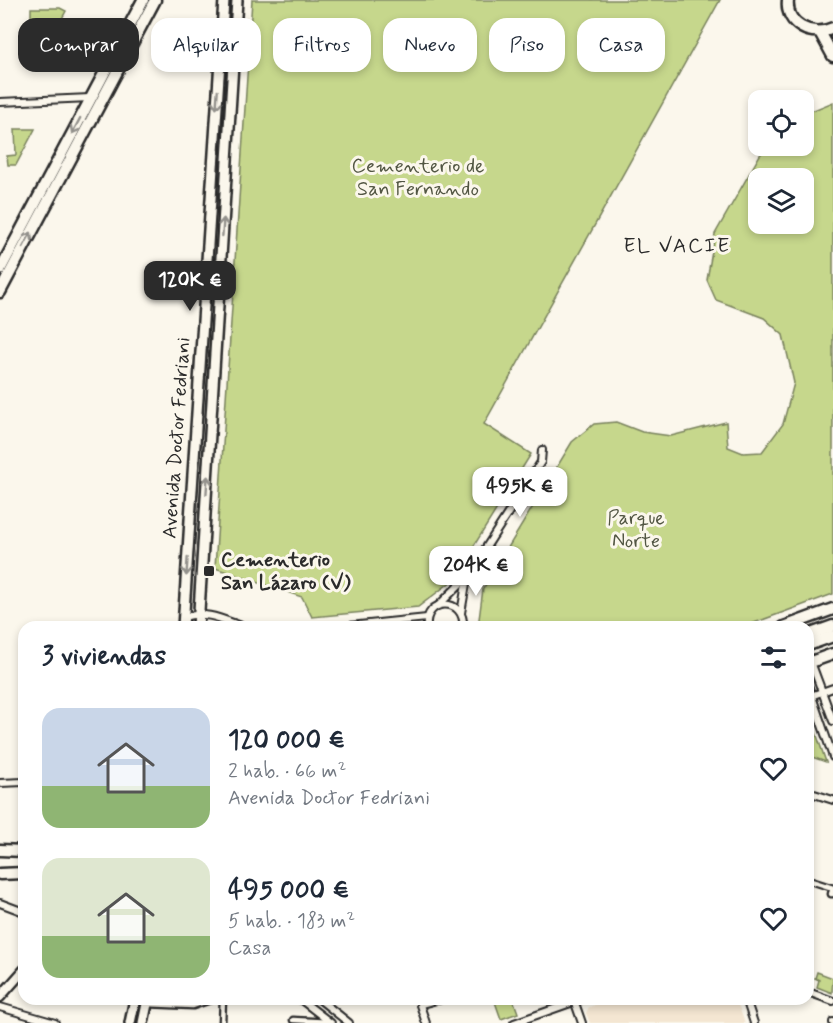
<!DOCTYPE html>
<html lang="es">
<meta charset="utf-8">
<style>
body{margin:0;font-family:Mynerve,sans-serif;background:#f6f6f7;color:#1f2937;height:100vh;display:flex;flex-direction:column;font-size:22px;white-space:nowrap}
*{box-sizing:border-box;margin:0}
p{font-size:20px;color:#747a83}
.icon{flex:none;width:33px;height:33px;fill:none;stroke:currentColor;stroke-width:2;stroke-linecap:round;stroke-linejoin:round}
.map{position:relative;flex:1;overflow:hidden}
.drawer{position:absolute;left:18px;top:621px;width:796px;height:384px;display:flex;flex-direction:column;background:#fff;border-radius:18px;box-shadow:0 3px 9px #0003}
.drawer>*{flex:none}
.hud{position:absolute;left:18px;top:18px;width:798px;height:54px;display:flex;gap:12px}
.controls{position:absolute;left:748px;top:90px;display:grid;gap:12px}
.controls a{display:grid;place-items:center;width:66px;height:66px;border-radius:12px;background:#fff;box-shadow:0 3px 9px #0003;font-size:30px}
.price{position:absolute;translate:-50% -51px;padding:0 14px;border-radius:12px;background:#fff;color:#222;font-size:20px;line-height:39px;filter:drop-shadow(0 2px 3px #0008)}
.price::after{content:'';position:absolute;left:50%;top:36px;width:18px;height:14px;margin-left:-9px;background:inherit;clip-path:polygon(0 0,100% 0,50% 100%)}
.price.active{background:#2b2b2b;color:#fff}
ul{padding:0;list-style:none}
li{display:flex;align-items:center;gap:18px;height:150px;padding:0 24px}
li span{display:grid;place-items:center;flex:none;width:168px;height:120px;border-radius:18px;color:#555}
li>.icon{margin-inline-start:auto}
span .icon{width:72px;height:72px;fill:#fffc;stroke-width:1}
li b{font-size:26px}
h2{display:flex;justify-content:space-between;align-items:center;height:72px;padding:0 24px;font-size:26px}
.pill{padding:0 21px;border-radius:18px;background:#fff;box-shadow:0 3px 9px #0003;font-size:21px;line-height:54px}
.pill.active{background:#2b2b2b;color:#fff}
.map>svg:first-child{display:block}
.built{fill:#f4e6d2}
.green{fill:#c6d78c;stroke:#78815c;stroke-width:1.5;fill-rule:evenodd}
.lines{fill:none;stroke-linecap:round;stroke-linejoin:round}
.pedestrian-casing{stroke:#2b2b2b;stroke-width:9}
.minor-casing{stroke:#2b2b2b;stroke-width:10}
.tertiary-casing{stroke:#2b2b2b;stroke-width:13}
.secondary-casing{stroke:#2b2b2b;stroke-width:14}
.primary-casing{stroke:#2b2b2b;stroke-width:15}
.pedestrian{stroke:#fbf7ec;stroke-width:4.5}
.minor{stroke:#fbf7ec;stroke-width:6}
.tertiary{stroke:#fbf7ec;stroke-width:8}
.secondary{stroke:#fbf7ec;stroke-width:9}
.primary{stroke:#fbf7ec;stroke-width:10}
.oneway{stroke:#93918c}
.poi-dot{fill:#2b2b2b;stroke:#fbf7ec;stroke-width:2}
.labels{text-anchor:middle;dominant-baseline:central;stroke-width:6;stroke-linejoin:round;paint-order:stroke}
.park-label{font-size:20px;fill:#525643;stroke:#fbf7ec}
.street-label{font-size:20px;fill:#2b2b2b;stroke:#fbf7ec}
.poi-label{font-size:20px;font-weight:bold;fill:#2b2b2b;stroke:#fbf7ec;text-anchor:start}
.neighbourhood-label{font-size:21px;letter-spacing:1.5px;fill:#2b2b2b;stroke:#fbf7ec}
</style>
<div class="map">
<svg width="833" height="1023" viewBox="0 0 833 1023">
<rect width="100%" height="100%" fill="#fbf7ec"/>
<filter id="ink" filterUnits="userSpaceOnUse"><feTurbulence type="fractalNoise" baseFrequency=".0167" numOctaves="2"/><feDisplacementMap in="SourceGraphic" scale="12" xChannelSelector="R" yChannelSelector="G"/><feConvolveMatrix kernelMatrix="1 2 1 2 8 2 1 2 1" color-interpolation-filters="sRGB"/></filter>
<g filter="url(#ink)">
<polygon class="built" points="614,999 736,999 745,1023 590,1023 586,1013 589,1007"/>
<g class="green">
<polygon points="252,0 720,0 484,424 531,454 452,581 418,607 312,617 302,597 215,568"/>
<polygon points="31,8 60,8 66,11 42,55 28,55 27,23 31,23"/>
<path d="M833 102V594L743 627H478L483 589 572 442 594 424 616 422 642 432 671 436 726 422 728 447 743 453 762 452 783 424 794 383 783 335 764 318 716 300 707 280 715 234 760 155 768 146H804V114ZM759 178H804V224H759Z"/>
<polygon points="15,129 35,129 16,165 8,165 7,156 16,155"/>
<polygon points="813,724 826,762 809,756 809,733 810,733"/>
<polygon points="817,972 833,978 832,993 817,987 819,980 815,978"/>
<polygon points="494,999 513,999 518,1013 501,1019"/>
</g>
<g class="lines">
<g class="pedestrian-casing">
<g id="pedestrian">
<polyline points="808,880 833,888 831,894 833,894"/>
<polyline points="147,1004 193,1006 213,999"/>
<polyline points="420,1005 439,1000"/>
<polyline points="293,1020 330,1022"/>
<polyline points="222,1023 223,999"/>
</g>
</g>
<g class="minor-casing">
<g id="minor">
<polyline points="0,102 90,98"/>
<polyline points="439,605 467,577 541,462 542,450"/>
<polyline points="461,613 467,578"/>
<path d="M184 617C205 610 224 620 244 627"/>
<polyline points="340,627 427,618"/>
<path d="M427 627C424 597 466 597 463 627"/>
<polyline points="811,662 833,721"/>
<polyline points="808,685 833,757"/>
<polyline points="808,697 833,688"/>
<polyline points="0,783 24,782"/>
<polyline points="808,792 833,800"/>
<polyline points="0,903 24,912"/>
<polyline points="808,992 833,1001"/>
<polyline points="300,999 331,1023"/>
<polyline points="319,999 349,1023"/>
<polyline points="438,999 439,1000"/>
<polyline points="746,999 754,1023"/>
<polyline points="574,1000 582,1023"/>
<polyline points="420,1005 426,1023"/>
<polyline points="0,1007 55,1023"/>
<polyline points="514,1023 582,999"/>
<polyline points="833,1023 833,1022"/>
</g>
</g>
<g class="tertiary-casing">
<polyline id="tertiary" points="0,997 24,970"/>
</g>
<g class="secondary-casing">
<g id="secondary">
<polyline points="183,627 224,0"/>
<polyline points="198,627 237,0"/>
<polyline points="130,1023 135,999"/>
<polyline points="143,1023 148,999"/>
</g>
</g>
<g class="primary-casing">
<g id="primary">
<path d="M788 0C785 25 812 38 833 28"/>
<polyline points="820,32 833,56"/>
<polyline points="0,270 143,0"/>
<polyline points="0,292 155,0"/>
<polyline points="784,627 833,609"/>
<polyline points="808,635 833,626"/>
<polyline points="808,645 833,636"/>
<polyline points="808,663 833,654"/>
<polyline points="0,850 24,851"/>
<polyline points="0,874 24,873"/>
</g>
</g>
<use href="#pedestrian" class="pedestrian"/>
<use href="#minor" class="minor"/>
<use href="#tertiary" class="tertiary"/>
<use href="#secondary" class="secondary"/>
<use href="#primary" class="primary"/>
</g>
<defs><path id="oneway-shaft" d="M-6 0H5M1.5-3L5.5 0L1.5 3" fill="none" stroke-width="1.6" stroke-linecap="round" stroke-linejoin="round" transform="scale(1.5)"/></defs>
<g class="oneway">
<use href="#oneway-shaft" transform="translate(217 100) rotate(94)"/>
<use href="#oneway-shaft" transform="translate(76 126) rotate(118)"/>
<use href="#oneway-shaft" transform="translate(223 227) rotate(-86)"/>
<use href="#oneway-shaft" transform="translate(27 240) rotate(-62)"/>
<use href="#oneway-shaft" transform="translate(207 485) rotate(-86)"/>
<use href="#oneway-shaft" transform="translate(187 567) rotate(94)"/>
</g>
</g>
<rect class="poi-dot" x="203" y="565" width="12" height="12" rx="3"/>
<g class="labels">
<g class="park-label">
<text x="418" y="166">Cementerio de<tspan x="418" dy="23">San Fernando</tspan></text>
<text x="636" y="518">Parque<tspan x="636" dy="23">Norte</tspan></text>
</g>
<g class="street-label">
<text transform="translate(177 438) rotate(-86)">Avenida Doctor Fedriani</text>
</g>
<g class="poi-label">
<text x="221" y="560">Cementerio<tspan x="221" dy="23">San Lázaro (V)</tspan></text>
</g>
<g class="neighbourhood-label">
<text x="677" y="246">EL VACIE</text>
</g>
</g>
</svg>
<div class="controls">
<a><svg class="icon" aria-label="locate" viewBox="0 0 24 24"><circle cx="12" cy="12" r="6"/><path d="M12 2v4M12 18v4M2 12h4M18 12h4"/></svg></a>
<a><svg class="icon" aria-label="layers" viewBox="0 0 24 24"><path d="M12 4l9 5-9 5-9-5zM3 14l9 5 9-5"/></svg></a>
</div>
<b class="price active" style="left:190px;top:312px">120K €</b>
<b class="price" style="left:520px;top:518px">495K €</b>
<b class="price" style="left:476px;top:597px">204K €</b>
<div class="hud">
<a class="pill active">Comprar</a>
<a class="pill">Alquilar</a>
<a class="pill">Filtros</a>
<a class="pill">Nuevo</a>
<a class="pill">Piso</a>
<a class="pill">Casa</a>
</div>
<section class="drawer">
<h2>3 viviendas<svg class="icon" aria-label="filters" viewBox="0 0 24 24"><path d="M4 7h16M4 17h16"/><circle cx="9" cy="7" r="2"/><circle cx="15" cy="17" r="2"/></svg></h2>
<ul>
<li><span style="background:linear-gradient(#c9d6e8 65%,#8fb573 0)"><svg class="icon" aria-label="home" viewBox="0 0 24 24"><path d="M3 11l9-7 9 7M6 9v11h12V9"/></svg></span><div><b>120 000 €</b><p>2 hab. · 66 m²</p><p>Avenida Doctor Fedriani</p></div><svg class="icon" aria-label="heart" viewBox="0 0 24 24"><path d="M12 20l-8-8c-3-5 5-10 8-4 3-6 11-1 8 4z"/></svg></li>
<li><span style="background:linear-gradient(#dfe7d0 65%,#8fb573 0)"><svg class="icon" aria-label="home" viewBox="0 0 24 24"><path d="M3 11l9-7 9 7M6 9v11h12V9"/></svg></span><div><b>495 000 €</b><p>5 hab. · 183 m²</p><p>Casa</p></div><svg class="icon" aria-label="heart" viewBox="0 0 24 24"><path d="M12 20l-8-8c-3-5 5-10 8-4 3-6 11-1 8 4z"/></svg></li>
</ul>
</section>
</div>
